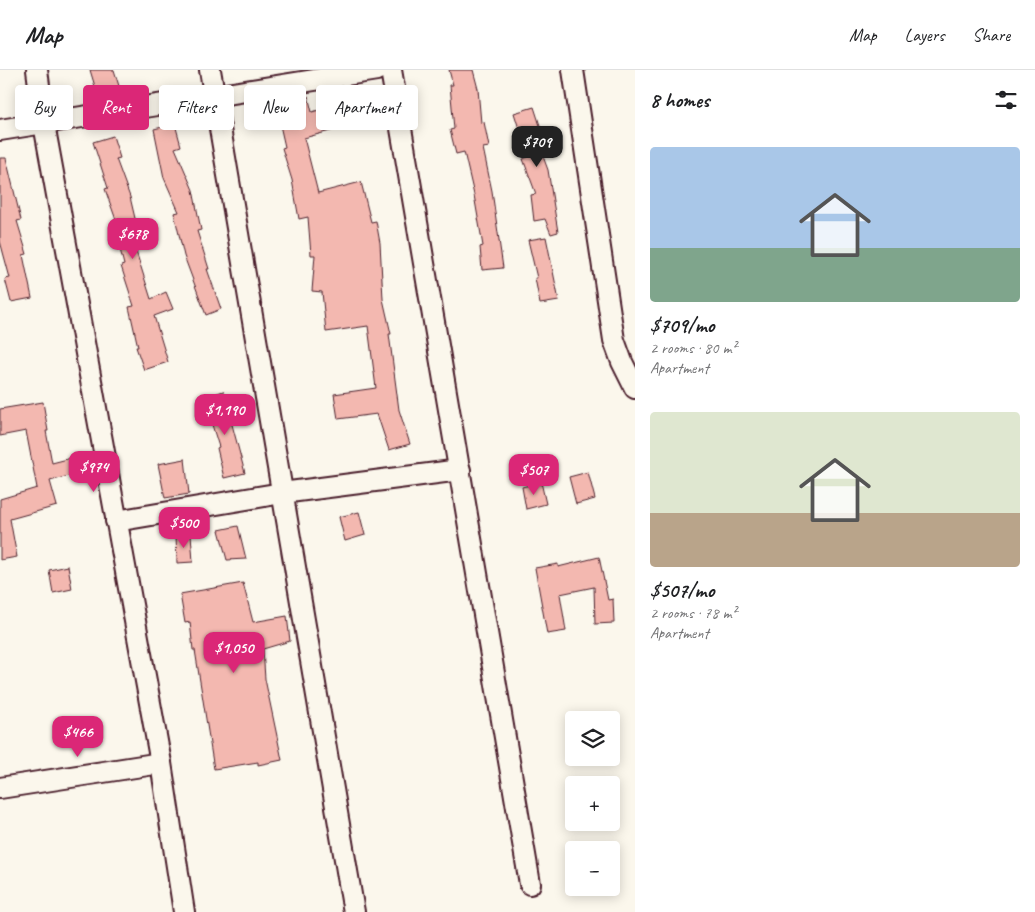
<!DOCTYPE html>
<meta charset="utf-8">
<style>
body{margin:0;font-family:Caveat,sans-serif;background:#f2f2f2;color:#202124;height:100vh;display:flex;flex-direction:column;font-size:19px;white-space:nowrap}
*{box-sizing:border-box;margin:0}
p{font-size:16px;color:#757577}
.icon{flex:none;width:28px;height:28px;fill:none;stroke:currentColor;stroke-width:2;stroke-linecap:round;stroke-linejoin:round}
.map{position:relative;flex:1;overflow:hidden}
.drawer{display:flex;flex-direction:column;background:#fff;width:400px}
.drawer>*{flex:none}
.hud{position:absolute;left:15px;top:15px;width:475px;height:45px;display:flex;gap:10px}
.fabs{position:absolute;left:565px;top:641px;display:grid;gap:10px}
.fabs a{display:grid;place-items:center;width:55px;height:55px;border-radius:5px;background:#fff;box-shadow:0 2px 12px #0003;font-size:25px}
.price{position:absolute;translate:-50% -42px;padding:0 11px;border-radius:10px;background:#db2777;color:#fff;font-size:16px;line-height:32px;filter:drop-shadow(0 1px 2px #0008)}
.price::after{content:'';position:absolute;left:50%;top:30px;width:15px;height:11px;margin-left:-8px;background:inherit;clip-path:polygon(0 0,100% 0,50% 100%)}
.price.selected{background:#222;color:#fff}
ul{padding:0;list-style:none}
li{display:grid;align-content:center;gap:10px;height:265px;padding:0 15px}
li span{display:grid;place-items:center;height:155px;border-radius:5px;color:#555}
li>.icon{margin-inline-start:auto}
span .icon{width:90px;height:90px;fill:#fffc;stroke-width:1}
li b{font-size:21px}
h2{display:flex;justify-content:space-between;align-items:center;height:60px;padding:0 15px;font-size:21px}
.pill{padding:0 18px;border-radius:5px;background:#fff;box-shadow:0 2px 12px #0003;font-size:18px;line-height:45px}
.pill.selected{background:#db2777;color:#fff}
header{display:flex;align-items:center;gap:30px;box-sizing:border-box;height:70px;padding:0 25px;background:#fff;border-bottom:1px solid #e0e0e0}
header strong{font-size:24px}
nav{display:flex;gap:28px;margin-inline-start:auto;font-size:18px}
main{display:flex;flex:1;min-height:0}
.map>svg:first-child{display:block}
.building{fill:#f3b8b0;stroke:#4a1f2b}
.lines{fill:none;stroke-linecap:round;stroke-linejoin:round}
.minor-casing{stroke:#4a1f2b;stroke-width:24}
.minor{stroke:#fbf7ec;stroke-width:20}
</style>
<header>
<strong>Map</strong>
<nav><a>Map</a><a>Layers</a><a>Share</a></nav>
</header>
<main>
<div class="map">
<svg width="635" height="842" viewBox="0 0 635 842">
<rect width="100%" height="100%" fill="#fbf7ec"/>
<filter id="ink" filterUnits="userSpaceOnUse"><feTurbulence type="fractalNoise" baseFrequency=".02" numOctaves="2"/><feDisplacementMap in="SourceGraphic" scale="10" xChannelSelector="R" yChannelSelector="G"/><feConvolveMatrix kernelMatrix="1 2 1 2 8 2 1 2 1" color-interpolation-filters="sRGB"/></filter>
<g filter="url(#ink)">
<g class="building">
<polygon points="90,0 114,0 119,16 97,23"/>
<polygon points="449,0 473,0 478,19 481,53 484,52 489,77 483,78 492,121 503,198 482,200 480,177 483,176 474,125 464,82 456,84 450,60 454,59 450,15 453,15"/>
<polygon points="308,26 312,42 343,33 349,56 304,68 318,123 361,112 371,152 376,151 380,173 383,229 391,264 389,264 399,340 410,374 389,380 377,344 338,349 334,324 376,318 368,256 326,262 322,222 312,221 315,185 311,185 308,147 299,149 292,110 282,78 285,77 275,33"/>
<polygon points="534,37 544,68 537,70 548,100 558,162 551,164 545,149 534,151 531,125 536,124 523,89 528,87 514,43"/>
<polygon points="175,54 181,76 175,78 193,120 201,160 197,161 209,199 207,199 221,239 206,245 184,186 174,143 179,142 164,108 154,59"/>
<polygon points="113,66 120,88 116,89 130,127 141,174 134,175 151,229 166,222 173,239 154,246 168,292 144,300 136,277 138,277 129,237 134,236 121,196 124,195 113,151 116,150 105,119 108,118 93,72"/>
<polygon points="0,88 6,88 21,150 17,151 27,184 23,185 32,228 11,232 5,209 10,208 0,171"/>
<polygon points="546,167 559,231 540,234 535,208 537,208 528,170"/>
<polygon points="223,321 245,403 224,408 217,378 219,377 208,342 212,341 207,327"/>
<polygon points="43,332 48,361 46,361 52,393 83,385 87,401 50,411 57,436 10,449 17,487 0,490 0,429 37,418 26,361 0,366 0,339"/>
<polygon points="185,389 189,424 165,428 158,394"/>
<polygon points="588,402 595,429 576,434 569,407"/>
<polygon points="541,412 546,434 526,439 522,417"/>
<polygon points="359,442 365,465 345,471 339,447"/>
<polygon points="238,456 246,489 227,490 219,460"/>
<polygon points="191,464 193,492 177,493 176,465"/>
<polygon points="599,487 608,530 613,529 614,553 595,554 594,517 560,524 566,561 547,564 535,498 558,494 558,497"/>
<polygon points="68,496 72,519 53,523 49,500"/>
<polygon points="243,513 253,552 287,546 290,571 263,579 265,609 282,690 258,695 258,692 214,699 195,580 193,580 190,552 185,553 180,524"/>
</g>
<g class="lines">
<g class="minor-casing">
<g id="minor">
<polyline points="37,0 44,54 161,693 184,842"/>
<polyline points="210,0 354,842"/>
<polyline points="391,0 530,814"/>
<polyline points="573,0 614,270 622,292 635,318"/>
<polyline points="0,60 377,0"/>
<polyline points="116,451 282,423 460,400"/>
<polyline points="0,718 161,693"/>
</g>
</g>
<use href="#minor" class="minor"/>
</g>
</g>
</svg>
<div class="fabs">
<a><svg class="icon" aria-label="layers" viewBox="0 0 24 24"><path d="M12 4l9 5-9 5-9-5zM3 14l9 5 9-5"/></svg></a>
<a>+</a>
<a>−</a>
</div>
<b class="price selected" style="left:537px;top:98px">$709</b>
<b class="price" style="left:133px;top:190px">$678</b>
<b class="price" style="left:225px;top:366px">$1,190</b>
<b class="price" style="left:94px;top:423px">$974</b>
<b class="price" style="left:534px;top:426px">$507</b>
<b class="price" style="left:184px;top:479px">$500</b>
<b class="price" style="left:234px;top:604px">$1,050</b>
<b class="price" style="left:78px;top:688px">$466</b>
<div class="hud">
<a class="pill">Buy</a>
<a class="pill selected">Rent</a>
<a class="pill">Filters</a>
<a class="pill">New</a>
<a class="pill">Apartment</a>
</div>
</div>
<section class="drawer">
<h2>8 homes<svg class="icon" aria-label="filters" viewBox="0 0 24 24"><path d="M4 7h16M4 17h16"/><circle cx="9" cy="7" r="2"/><circle cx="15" cy="17" r="2"/></svg></h2>
<ul>
<li><span style="background:linear-gradient(#a9c7e8 65%,#7fa58c 0)"><svg class="icon" aria-label="home" viewBox="0 0 24 24"><path d="M3 11l9-7 9 7M6 9v11h12V9"/></svg></span><div><b>$709/mo</b><p>2 rooms · 80 m²</p><p>Apartment</p></div></li>
<li><span style="background:linear-gradient(#dfe7d0 65%,#b9a48a 0)"><svg class="icon" aria-label="home" viewBox="0 0 24 24"><path d="M3 11l9-7 9 7M6 9v11h12V9"/></svg></span><div><b>$507/mo</b><p>2 rooms · 78 m²</p><p>Apartment</p></div></li>
</ul>
</section>
</main>
